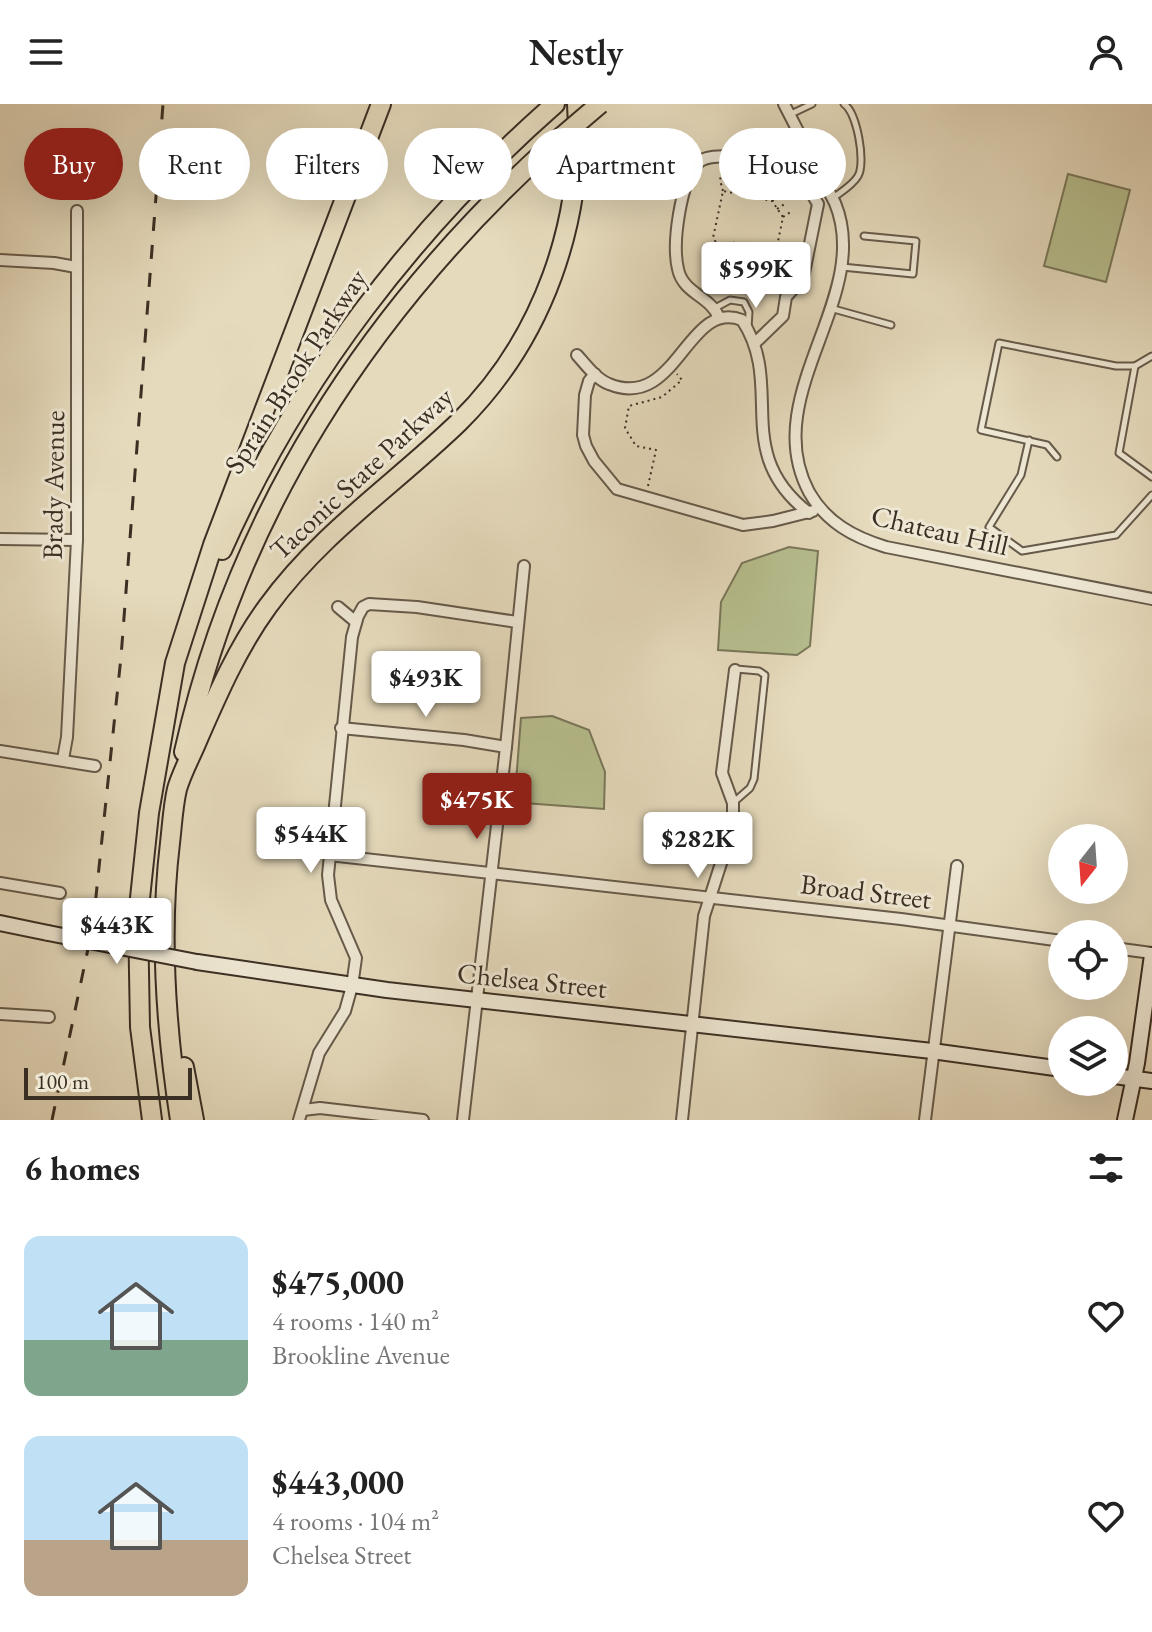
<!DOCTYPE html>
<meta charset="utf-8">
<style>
body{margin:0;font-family:"EB Garamond",serif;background:#f2f2f2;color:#222;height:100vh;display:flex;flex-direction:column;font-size:30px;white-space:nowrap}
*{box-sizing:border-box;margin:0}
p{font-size:26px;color:#767676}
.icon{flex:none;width:44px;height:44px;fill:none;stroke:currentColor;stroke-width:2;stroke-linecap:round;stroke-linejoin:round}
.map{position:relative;height:1016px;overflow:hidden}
.panel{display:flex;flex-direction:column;background:#fff;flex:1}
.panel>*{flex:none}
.hud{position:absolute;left:24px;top:24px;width:1104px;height:72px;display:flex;gap:16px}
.needle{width:52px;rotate:197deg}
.tools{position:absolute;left:1048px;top:720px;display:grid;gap:16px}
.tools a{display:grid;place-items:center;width:80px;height:80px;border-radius:50%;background:#fff;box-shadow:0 8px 32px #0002;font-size:40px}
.scale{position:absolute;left:24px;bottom:20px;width:168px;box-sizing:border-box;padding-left:8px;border:4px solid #3b2f24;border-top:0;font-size:22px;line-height:28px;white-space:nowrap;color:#3b2f24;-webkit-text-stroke:6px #eee7d3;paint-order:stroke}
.price{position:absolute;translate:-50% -68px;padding:0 18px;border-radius:8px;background:#fff;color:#222;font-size:26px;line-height:52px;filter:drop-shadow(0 2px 4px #0008)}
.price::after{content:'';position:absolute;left:50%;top:48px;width:24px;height:18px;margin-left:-12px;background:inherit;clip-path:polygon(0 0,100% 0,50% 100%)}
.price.active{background:#8f2418;color:#fff}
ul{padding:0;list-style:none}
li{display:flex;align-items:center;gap:24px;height:200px;padding:0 24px}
li span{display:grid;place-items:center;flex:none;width:224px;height:160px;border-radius:16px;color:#555}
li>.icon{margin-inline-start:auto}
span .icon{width:96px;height:96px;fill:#fffc;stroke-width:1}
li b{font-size:34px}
h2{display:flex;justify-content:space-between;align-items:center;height:96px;padding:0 24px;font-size:34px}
.tag{padding:0 28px;border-radius:36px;background:#fff;box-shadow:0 8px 32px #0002;font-size:28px;line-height:72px}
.tag.active{background:#8f2418;color:#fff}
header{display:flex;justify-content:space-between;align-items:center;height:104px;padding:0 24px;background:#fff;font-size:36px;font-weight:600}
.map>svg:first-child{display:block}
.green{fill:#b7bf8f;stroke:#79775a;stroke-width:2}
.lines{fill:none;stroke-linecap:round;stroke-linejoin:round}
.lane-casing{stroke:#665a4a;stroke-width:9}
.street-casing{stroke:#665a4a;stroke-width:14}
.secondary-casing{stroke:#3b2f24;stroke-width:18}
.highway-casing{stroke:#3b2f24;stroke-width:22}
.path{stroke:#3b2f24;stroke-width:2;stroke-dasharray:2 4;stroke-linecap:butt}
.lane{stroke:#eee7d3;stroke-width:5}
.street{stroke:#eee7d3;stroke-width:10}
.secondary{stroke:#eee7d3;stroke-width:14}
.highway{stroke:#e5dabc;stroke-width:18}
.rail{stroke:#3b2f24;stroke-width:3;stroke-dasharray:14 14;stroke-linecap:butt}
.secondary-bridge-casing{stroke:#3b2f24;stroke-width:18;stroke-linecap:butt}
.highway-bridge-casing{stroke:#3b2f24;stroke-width:22;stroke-linecap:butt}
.secondary-bridge{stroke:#eee7d3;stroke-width:14}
.highway-bridge{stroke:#e5dabc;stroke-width:18}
.labels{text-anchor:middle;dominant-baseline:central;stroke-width:6;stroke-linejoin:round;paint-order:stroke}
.street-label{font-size:28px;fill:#3b2f24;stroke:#eee7d3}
</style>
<header><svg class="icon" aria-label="menu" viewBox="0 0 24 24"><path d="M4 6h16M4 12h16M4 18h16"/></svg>Nestly<svg class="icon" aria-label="person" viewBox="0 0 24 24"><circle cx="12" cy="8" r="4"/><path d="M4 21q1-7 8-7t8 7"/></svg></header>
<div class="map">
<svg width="1152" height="1016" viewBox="0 0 1152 1016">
<rect width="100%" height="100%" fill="#e5dabc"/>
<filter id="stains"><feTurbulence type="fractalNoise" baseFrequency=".0025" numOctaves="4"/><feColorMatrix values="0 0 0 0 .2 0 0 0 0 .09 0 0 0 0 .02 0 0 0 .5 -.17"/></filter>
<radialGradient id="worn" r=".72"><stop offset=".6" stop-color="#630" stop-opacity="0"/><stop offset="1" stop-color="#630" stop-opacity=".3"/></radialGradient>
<g class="green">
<polygon points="1068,70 1130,86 1106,178 1044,162"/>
<polygon points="789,443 818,447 810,542 797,551 718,546 721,498 742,459"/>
<polygon points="552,612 589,626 605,668 604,705 524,699 515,691 521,614"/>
</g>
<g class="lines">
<g class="lane-casing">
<g id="lane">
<polyline points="791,10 812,0"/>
<path d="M833 94C841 88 853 81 858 72 866 59 857 8 844 0"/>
<polyline points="842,163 913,170 916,137 864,132"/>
<polyline points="715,204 730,196 744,198 749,208 748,224"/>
<polyline points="830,204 891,221"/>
<polyline points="1152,252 1135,262 1119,349 1152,373"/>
<polyline points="1029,336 1021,371 989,423 1022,447 1116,431 1152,391"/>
<polyline points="1057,353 1047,341 981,326 999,239 1116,262 1135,262"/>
<polyline points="734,698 750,684 754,675 765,571 759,567 736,565"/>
</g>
</g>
<g class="street-casing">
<g id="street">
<path d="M784 0 835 99C874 193 757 291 809 388 826 418 853 433 886 443L1152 495"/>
<polyline points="0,156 54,159 76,163"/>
<path d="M719 214C711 192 683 190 678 165 672 140 680 79 698 59 711 44 783 58 797 70 806 76 812 91 818 100L803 174 786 193 783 212 755 239"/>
<path d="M577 251C586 261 596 275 609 280 677 308 687 194 742 216 786 283 730 348 809 409"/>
<polyline points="595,270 589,277 585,291 583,331 586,342 594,357 617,385 743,421 773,417 813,407"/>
<polyline points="0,435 77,436"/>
<polyline points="338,503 356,518"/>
<polyline points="341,624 464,636 506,643"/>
<polyline points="0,647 95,662"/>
<polyline points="63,655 67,633 77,436 77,107"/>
<polyline points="329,751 901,815 1062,837"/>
<polyline points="0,779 60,789"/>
<polyline points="1114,844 1152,849"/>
<polyline points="0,910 49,913"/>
<polyline points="303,1006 320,1004 423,1016"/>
<polyline points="299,1016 319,949 345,907 352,882 356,854 331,796 328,771 352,533 358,512 363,503 369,500 417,503 517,518"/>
<polyline points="463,1016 506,643 524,462"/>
<polyline points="682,1016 704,812 733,722 733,699 722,669 735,566"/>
<polyline points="925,1016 957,762"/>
</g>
</g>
<g class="secondary-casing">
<g id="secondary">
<polyline points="0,819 48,829"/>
<polyline points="197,858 387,886 932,947 1062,965"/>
<polyline points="1114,972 1152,977"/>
<polyline points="1125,1016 1137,959 1152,851"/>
</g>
</g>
<g class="highway-casing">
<g id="highway">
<path d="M222 446C298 275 415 123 555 0"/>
<path d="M184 648C237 410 367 210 546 46"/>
<polyline points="184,963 194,1016"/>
<polyline points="152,1016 140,923 138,813 149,709 175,559 213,441 381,0"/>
<path d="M180 1016C166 926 159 830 170 739 172 722 173 702 177 685 182 668 191 652 198 635 218 589 238 543 268 502 321 429 395 380 459 318 543 235 584 118 577 0"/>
</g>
</g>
<g class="path">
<polyline points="723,87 720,76 723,62"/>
<polyline points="772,97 781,91"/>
<polyline points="777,105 786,99"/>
<polyline points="783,113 792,107"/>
<polyline points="776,147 730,138 720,144 713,134 723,87 772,97 783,113 776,147 775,152 780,163 794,165"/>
<path d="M712 173C725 195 762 183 782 183"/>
<polyline points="648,382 656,346 636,342 625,324 629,302 662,293 682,276 677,270"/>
</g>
<use href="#lane" class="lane"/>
<use href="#street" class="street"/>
<use href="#secondary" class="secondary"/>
<use href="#highway" class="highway"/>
<polyline class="rail" points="52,1016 93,821 121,553 163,0"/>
<g class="secondary-bridge-casing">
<polyline id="secondary-bridge" points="48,829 197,858"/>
</g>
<g class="highway-bridge-casing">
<polyline id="highway-bridge" points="546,46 600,0"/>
</g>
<use href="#secondary-bridge" class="secondary-bridge"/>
<use href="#highway-bridge" class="highway-bridge"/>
</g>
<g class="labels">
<g class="street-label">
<text transform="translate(295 267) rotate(-57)">Sprain Brook Parkway</text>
<text transform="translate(361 369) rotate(-43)">Taconic State Parkway</text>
<text transform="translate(53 381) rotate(-89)">Brady Avenue</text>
<text transform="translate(940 426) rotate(13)">Chateau Hill</text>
<text transform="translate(866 787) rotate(7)">Broad Street</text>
<text transform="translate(532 876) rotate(6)">Chelsea Street</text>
</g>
</g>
<rect width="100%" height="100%" filter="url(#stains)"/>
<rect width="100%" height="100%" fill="url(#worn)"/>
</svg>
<div class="tools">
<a><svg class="needle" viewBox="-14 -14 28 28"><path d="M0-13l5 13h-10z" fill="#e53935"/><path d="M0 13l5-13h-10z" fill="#767676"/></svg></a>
<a><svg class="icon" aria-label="locate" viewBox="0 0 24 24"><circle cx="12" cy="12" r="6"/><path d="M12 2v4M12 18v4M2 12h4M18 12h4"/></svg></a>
<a><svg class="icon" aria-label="layers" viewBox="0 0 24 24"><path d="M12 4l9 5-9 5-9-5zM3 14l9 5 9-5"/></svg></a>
</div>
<div class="scale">100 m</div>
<b class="price" style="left:756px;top:206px">$599K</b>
<b class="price" style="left:426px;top:615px">$493K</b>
<b class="price active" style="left:477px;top:737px">$475K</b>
<b class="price" style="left:311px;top:771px">$544K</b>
<b class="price" style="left:698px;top:776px">$282K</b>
<b class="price" style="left:117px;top:862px">$443K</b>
<div class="hud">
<a class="tag active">Buy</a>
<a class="tag">Rent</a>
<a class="tag">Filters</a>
<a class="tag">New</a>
<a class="tag">Apartment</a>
<a class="tag">House</a>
</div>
</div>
<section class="panel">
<h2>6 homes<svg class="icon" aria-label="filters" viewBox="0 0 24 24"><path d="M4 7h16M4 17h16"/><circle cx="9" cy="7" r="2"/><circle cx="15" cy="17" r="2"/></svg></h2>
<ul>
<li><span style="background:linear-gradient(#bfe0f5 65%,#7fa58c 0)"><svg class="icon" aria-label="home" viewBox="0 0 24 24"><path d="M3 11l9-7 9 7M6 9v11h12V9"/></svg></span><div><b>$475,000</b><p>4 rooms · 140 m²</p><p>Brookline Avenue</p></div><svg class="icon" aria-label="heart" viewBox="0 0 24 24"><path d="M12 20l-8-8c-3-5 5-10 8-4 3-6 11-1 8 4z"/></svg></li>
<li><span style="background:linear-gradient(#bfe0f5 65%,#b9a48a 0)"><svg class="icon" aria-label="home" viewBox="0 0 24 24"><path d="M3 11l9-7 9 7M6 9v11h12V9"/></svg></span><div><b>$443,000</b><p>4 rooms · 104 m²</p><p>Chelsea Street</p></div><svg class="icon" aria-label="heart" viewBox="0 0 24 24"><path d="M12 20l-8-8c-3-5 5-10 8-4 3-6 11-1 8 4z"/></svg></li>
</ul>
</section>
